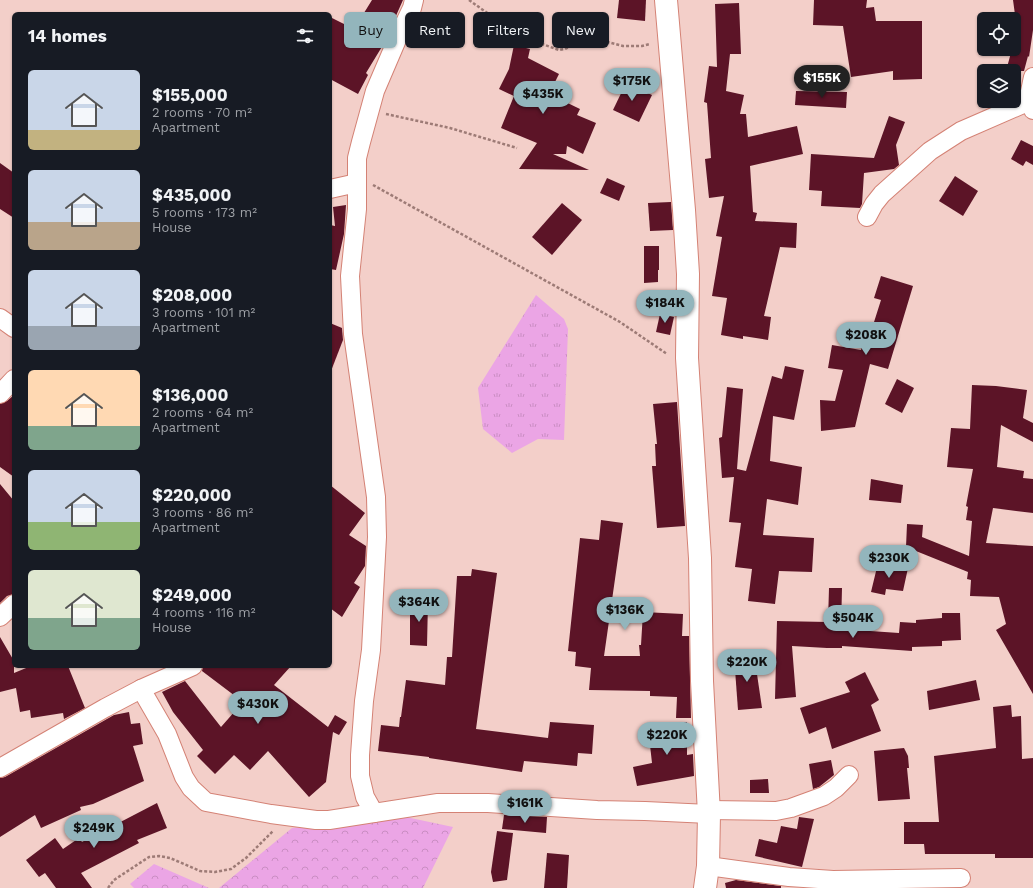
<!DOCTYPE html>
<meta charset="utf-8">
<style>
body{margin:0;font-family:"Work Sans",sans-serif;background:#242831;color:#f1f3f6;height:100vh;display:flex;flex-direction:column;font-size:15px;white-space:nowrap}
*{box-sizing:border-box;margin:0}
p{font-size:13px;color:#9ea1a6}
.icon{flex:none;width:22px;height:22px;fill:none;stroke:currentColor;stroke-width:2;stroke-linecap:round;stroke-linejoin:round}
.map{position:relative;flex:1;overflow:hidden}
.sheet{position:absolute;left:12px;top:12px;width:320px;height:656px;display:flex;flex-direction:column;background:#171b24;border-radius:6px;box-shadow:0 1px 3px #0004}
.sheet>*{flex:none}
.top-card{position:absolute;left:344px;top:12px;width:380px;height:36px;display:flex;gap:8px}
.buttons{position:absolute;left:977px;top:12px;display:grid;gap:8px}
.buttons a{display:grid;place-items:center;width:44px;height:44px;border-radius:6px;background:#171b24;box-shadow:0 1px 3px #0004;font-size:20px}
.price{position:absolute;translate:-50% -34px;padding:0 9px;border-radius:14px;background:#93b5bc;color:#111;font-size:13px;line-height:26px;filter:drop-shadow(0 1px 2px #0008)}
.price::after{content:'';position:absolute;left:50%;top:24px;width:12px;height:9px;margin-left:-6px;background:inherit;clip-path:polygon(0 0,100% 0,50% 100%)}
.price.current{background:#222;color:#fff}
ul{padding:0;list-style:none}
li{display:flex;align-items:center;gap:12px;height:100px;padding:0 16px}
li span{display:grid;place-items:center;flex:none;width:112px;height:80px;border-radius:6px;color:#555}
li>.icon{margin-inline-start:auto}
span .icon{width:48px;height:48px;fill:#fffc;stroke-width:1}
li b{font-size:17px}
h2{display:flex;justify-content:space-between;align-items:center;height:48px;padding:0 16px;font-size:17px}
.pill{padding:0 14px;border-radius:6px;background:#171b24;box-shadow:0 1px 3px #0004;font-size:14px;line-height:36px}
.pill.current{background:#93b5bc;color:#111}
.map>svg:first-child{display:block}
.grass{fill:url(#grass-tufts)}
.forest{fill:url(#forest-crowns)}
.building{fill:#5c1427}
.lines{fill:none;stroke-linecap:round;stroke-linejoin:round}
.minor-casing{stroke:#d48275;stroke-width:20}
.tertiary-casing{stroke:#d48275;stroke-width:24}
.path{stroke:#9d7b76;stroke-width:2.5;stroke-dasharray:3 2;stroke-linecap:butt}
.minor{stroke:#fff;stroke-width:18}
.tertiary{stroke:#fff;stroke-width:22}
</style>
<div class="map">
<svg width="1033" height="888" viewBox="0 0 1033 888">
<defs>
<pattern id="grass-tufts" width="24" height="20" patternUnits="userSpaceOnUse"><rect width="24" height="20" fill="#eba5e5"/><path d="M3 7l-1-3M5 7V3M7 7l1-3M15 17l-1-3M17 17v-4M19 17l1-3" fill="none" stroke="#ca8dc3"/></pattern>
<pattern id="forest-crowns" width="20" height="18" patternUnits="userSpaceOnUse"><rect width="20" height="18" fill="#eba5e5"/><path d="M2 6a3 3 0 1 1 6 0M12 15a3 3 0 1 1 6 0" fill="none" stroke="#ca8dc3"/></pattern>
</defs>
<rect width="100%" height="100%" fill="#f3cfc9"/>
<polygon class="grass" points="536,295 564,319 568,329 564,440 538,439 512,453 483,429 478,388"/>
<g class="forest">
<polygon points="406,817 453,827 423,888 219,888 292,828"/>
<polygon points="154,864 209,888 134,888 130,884"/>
</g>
<g class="building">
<polygon points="372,0 403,0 383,45 366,73 368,75 358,94 330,79 330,17 354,29"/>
<polygon points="619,0 646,0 645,21 617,18"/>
<polygon points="814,0 867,0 866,8 874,7 876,21 922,21 922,79 893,80 893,71 851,77 843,26 813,25"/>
<polygon points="1013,0 1033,0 1033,30 1029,57 1028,56 1024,71 1006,71 1012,49 1014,49 1016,22"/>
<polygon points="739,3 741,54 730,54 726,91 744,95 740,114 746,114 748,137 797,126 803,154 750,166 753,212 757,213 755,221 797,223 796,248 780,247 764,316 771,317 768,340 743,336 743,339 721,335 727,298 712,296 722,237 716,236 724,196 709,198 705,159 711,158 707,103 704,102 709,66 717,67 715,4"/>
<polygon points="420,19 438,21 436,43 418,41"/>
<polygon points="514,45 530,49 528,58 559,74 549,94 580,109 577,115 596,123 583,154 567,146 566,154 553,154 589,170 519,169 537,143 501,128 514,96 499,89 509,69"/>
<polygon points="626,83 652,95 639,122 613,110"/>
<polygon points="796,91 847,92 846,108 795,105"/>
<polygon points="889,116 905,122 896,145 899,165 894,169 864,173 862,204 860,208 821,206 822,191 809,190 811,154 874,158"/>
<polygon points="1021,140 1033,146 1033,165 1026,161 1023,166 1011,159"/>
<polygon points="0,163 14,173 14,218 0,209"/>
<polygon points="955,176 978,191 963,216 939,201"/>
<polygon points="607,178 625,186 619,201 600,193"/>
<polygon points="671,202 673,230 650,231 648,203"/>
<polygon points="562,203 582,220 552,255 532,237"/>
<polygon points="346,205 344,234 336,270 330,269 330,225 335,226 333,207"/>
<polygon points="644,246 659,246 659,270 658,270 658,282 644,283"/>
<polygon points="881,276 913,286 888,369 870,364 855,427 821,431 820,400 835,401 843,370 828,368 832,345 861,350 864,339 868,341 881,300 874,298"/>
<polygon points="660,314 674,317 670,335 656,332"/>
<polygon points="330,323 342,328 343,340 331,371"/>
<polygon points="785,366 804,370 794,420 773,416 770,461 802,467 798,505 767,499 763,535 814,538 812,572 779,571 775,604 748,601 752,569 735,567 741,523 729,522 734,477 722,478 719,438 722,437 727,387 743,389 737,469 746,471 772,376 782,379"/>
<polygon points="897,379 914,388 902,413 885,404"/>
<polygon points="972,385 996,386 1027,390 1023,418 1033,423 1033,442 1001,425 997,467 1024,471 1023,478 1033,479 1033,513 993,508 986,543 1033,546 1033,694 996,630 1006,624 999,597 970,596 971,580 967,579 968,572 906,547 907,524 923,525 922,537 969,556 972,521 966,520 968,507 966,506 973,469 947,467 951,428 970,429"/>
<polygon points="14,395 14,477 0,467 0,404 7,401"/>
<polygon points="677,402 685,526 657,528 652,466 656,466 655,444 657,444 653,404"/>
<polygon points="871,479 903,485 901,503 869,500"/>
<polygon points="0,484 14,501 14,594 7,596 0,603"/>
<polygon points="330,485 365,513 349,535 366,546 365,566 354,583 360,587 342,617 330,608"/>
<polygon points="601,520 623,523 604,656 640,656 639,645 641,645 643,612 683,614 682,636 689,636 691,718 676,718 677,697 650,696 650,691 589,690 591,668 575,666 576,652 568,651 580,538 599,540"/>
<polygon points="878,563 908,568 903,591 886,589 885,595 871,592"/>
<polygon points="472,569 497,573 476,729 548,738 550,722 594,725 592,754 578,753 577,766 524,761 522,772 429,758 429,757 378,751 381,725 399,727 400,717 401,717 406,680 445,685 447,657 452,657 457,576 471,576"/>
<polygon points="829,588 842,588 841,629 899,633 900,622 916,623 916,620 942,618 942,613 960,613 961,640 942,641 942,646 912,647 912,651 842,646 842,648 827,648 792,646 796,697 775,699 777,621 828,622"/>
<polygon points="411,600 428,601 427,646 410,645 410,603 411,603"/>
<polygon points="0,637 14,661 14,673 31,666 68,666 85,708 64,719 63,713 31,718 30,710 20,712 16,688 0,692"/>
<polygon points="754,654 762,708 738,710 734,656"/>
<polygon points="203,666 291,666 274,685 328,727 335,715 347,722 339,735 333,732 326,782 309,797 268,751 250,770 234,755 215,774 197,756 203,750 173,712 162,692 185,681 221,727 243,702 202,671"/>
<polygon points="865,672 879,700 871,705 881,731 832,749 826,727 809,734 800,708 850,692 845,682"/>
<polygon points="976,680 980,700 929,710 927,691"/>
<polygon points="1011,705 1012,717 1021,716 1022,759 1033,758 1033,858 995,858 995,854 925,854 924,844 904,844 904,822 939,822 934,756 996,748 993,707"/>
<polygon points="129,712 131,724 140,723 143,744 133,746 144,781 93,804 80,807 81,810 41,828 35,815 0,837 0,778 5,777 114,715"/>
<polygon points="687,722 687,755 693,754 694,776 637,786 633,767 652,763 648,727"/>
<polygon points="904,748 908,756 909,768 907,768 910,799 878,801 874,751"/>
<polygon points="831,760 834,775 819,787 813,789 809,764"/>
<polygon points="768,779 769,793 750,793 750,780"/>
<polygon points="157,803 167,828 137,840 139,843 81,873 92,888 56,888 45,873 39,877 26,860 55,838 63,849 79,838 82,842"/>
<polygon points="504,815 547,817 546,833 502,829"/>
<polygon points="799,817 814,819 802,867 755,856 759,839 777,843 781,826 797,829"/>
<polygon points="497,831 513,833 507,880 493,882 491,872"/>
<polygon points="547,853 569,855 567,888 544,888"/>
<polygon points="736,880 781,886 781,888 726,888 725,883"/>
</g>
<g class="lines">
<g class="minor-casing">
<g id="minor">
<polyline points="1033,77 1029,96 1033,110"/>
<polyline points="330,189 357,183"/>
<polyline points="867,217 874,204 882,194 930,151 961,131 1030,101"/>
<polyline points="0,318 14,328"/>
<polyline points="0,394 14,379"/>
<polyline points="0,617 14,604"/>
<polyline points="141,689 167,734 184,777 191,788 206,802 271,814 316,820 329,820 438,803 488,803 597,810 645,811 709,814"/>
<polyline points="0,768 105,708 141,689 193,666"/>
<polyline points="709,810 776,811 791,808 824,796 836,788 849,775"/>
<polyline points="374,813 365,797 360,776 360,755 364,701 371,650 377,537 376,497 353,334 350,276 357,209 357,158 361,142 375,91 399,35 412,8 414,0"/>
<polyline points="708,866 789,877 833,880 961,878"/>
</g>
</g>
<g class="tertiary-casing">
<polyline id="tertiary" points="666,0 684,210 688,274 687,358 700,558 702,681 709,814 708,866 705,888"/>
</g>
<g class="path">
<polyline points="469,0 511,30 525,38 559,50 565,49 588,37 623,46 642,46 650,44"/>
<polyline points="386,114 450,128 517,148"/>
<polyline points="373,185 620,322 667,354"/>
<polyline points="108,888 114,880 149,857 159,856 170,858 200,871 215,872 231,869 246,858 273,831"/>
</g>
<use href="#minor" class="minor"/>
<use href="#tertiary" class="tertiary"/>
</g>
</svg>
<div class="buttons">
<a><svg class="icon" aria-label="locate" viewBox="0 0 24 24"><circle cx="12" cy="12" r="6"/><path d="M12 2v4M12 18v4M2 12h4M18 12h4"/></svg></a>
<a><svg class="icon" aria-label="layers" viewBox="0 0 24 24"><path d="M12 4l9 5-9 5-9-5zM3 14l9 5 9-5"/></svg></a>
</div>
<b class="price current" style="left:822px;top:99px">$155K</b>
<b class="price" style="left:632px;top:102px">$175K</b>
<b class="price" style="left:543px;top:115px">$435K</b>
<b class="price" style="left:665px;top:324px">$184K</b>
<b class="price" style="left:866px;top:356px">$208K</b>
<b class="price" style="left:889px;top:579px">$230K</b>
<b class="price" style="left:419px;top:623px">$364K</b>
<b class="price" style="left:625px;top:631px">$136K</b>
<b class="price" style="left:853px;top:639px">$504K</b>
<b class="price" style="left:747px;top:683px">$220K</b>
<b class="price" style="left:258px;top:725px">$430K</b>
<b class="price" style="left:667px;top:756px">$220K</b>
<b class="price" style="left:525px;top:824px">$161K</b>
<b class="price" style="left:94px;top:849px">$249K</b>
<div class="top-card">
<a class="pill current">Buy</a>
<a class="pill">Rent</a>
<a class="pill">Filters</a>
<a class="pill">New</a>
</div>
<section class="sheet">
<h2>14 homes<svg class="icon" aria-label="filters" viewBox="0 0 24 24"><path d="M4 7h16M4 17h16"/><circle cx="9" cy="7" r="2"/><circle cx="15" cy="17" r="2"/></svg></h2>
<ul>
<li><span style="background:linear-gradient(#c9d6e8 75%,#c2b280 0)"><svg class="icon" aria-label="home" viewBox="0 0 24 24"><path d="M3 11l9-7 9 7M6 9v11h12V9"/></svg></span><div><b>$155,000</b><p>2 rooms · 70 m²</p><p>Apartment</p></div></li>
<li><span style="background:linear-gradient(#c9d6e8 65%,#b9a48a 0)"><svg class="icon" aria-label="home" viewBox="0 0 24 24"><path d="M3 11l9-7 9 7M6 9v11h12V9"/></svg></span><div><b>$435,000</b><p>5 rooms · 173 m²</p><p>House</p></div></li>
<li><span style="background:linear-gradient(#c9d6e8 70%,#9aa5b1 0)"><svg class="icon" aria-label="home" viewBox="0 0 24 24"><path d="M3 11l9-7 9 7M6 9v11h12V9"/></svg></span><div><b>$208,000</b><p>3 rooms · 101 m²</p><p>Apartment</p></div></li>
<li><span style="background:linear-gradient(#ffd9b3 70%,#7fa58c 0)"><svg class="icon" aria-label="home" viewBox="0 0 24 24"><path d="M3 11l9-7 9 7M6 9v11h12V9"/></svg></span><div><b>$136,000</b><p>2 rooms · 64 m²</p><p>Apartment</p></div></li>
<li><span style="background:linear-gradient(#c9d6e8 65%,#8fb573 0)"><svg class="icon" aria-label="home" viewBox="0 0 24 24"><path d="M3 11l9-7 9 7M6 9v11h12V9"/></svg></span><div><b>$220,000</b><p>3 rooms · 86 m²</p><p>Apartment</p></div></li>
<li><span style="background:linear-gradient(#dfe7d0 60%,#7fa58c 0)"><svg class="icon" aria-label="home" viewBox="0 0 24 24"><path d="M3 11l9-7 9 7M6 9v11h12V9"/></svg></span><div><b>$249,000</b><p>4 rooms · 116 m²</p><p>House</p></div></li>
</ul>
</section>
</div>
